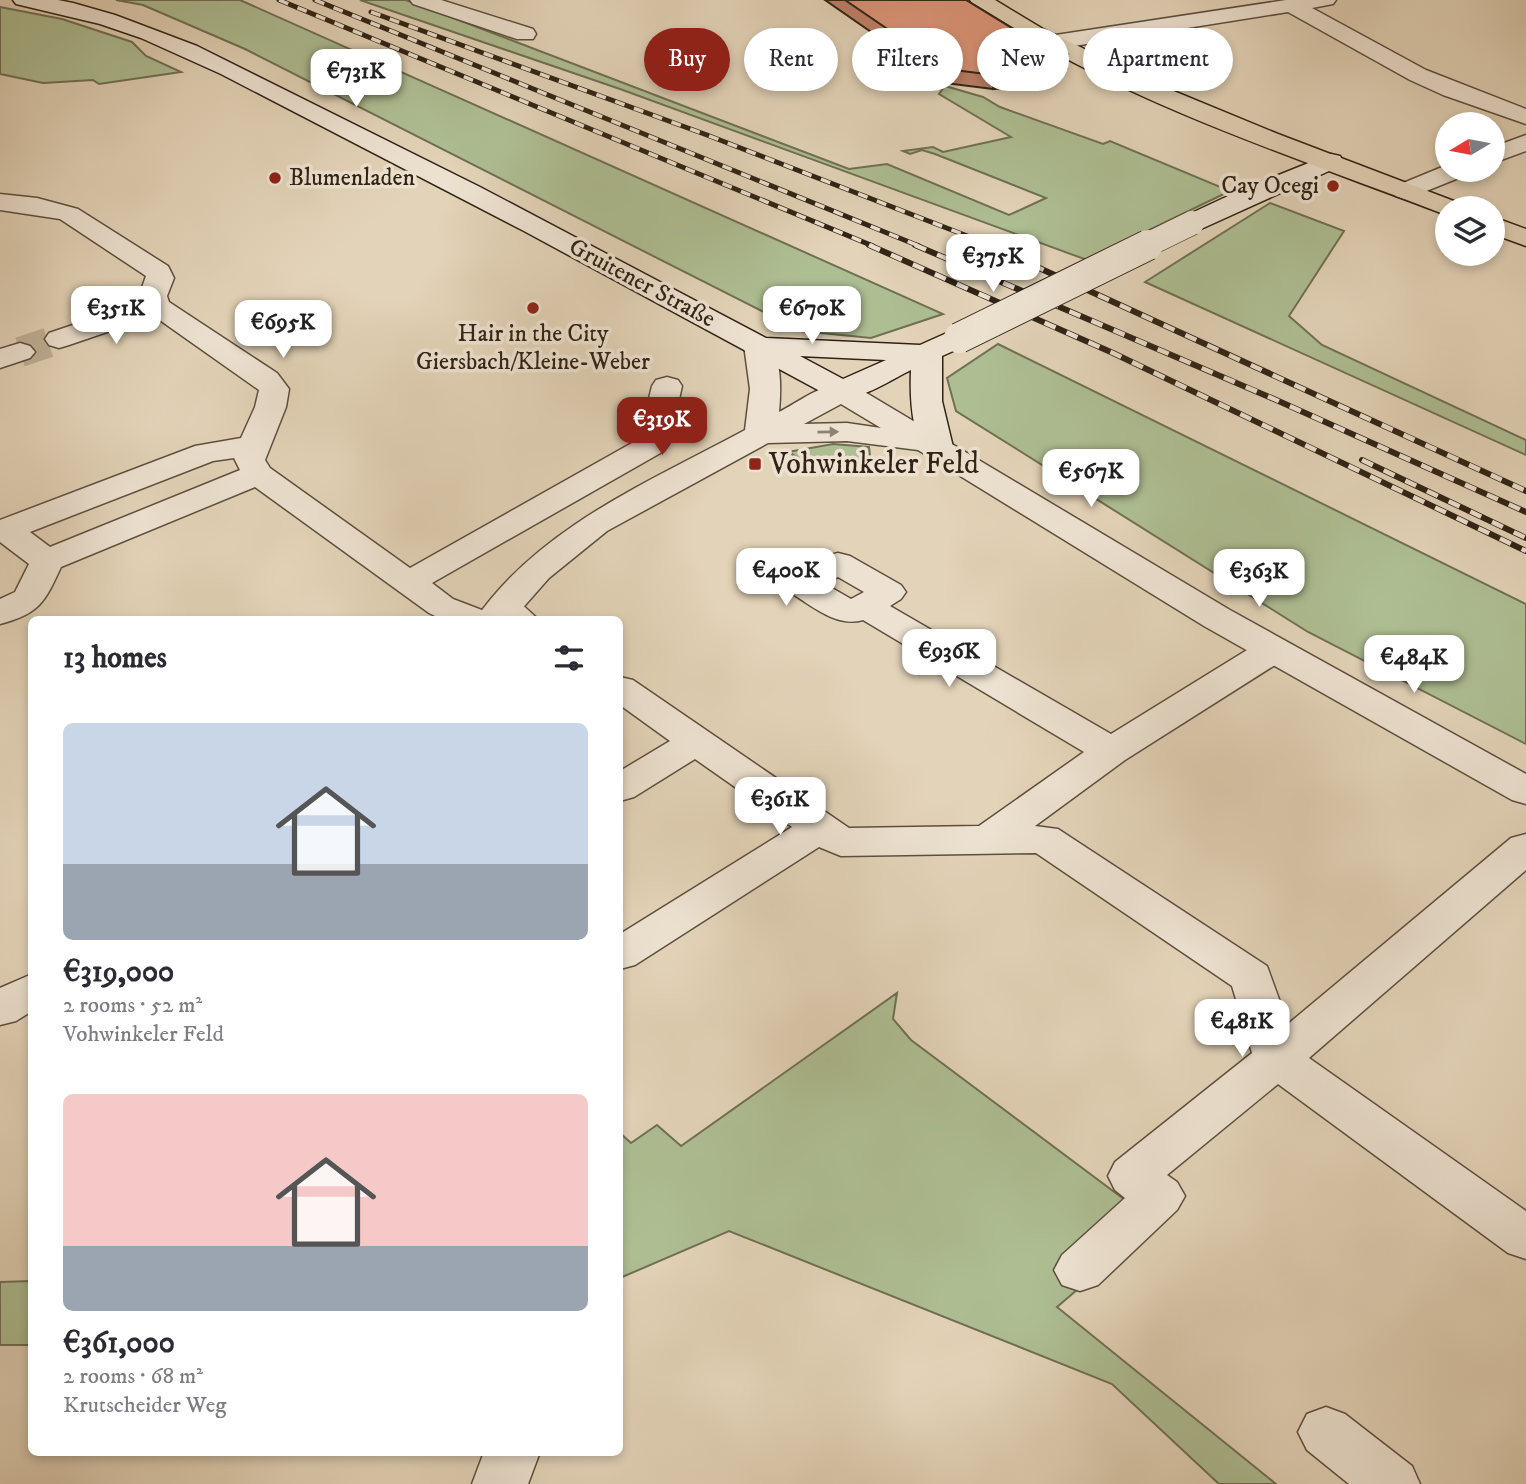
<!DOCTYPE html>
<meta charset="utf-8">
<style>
body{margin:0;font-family:"IM FELL DW Pica",serif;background:#f2f2f3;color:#2b2b33;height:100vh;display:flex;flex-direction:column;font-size:26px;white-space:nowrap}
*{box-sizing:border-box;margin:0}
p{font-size:23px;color:#7c7c81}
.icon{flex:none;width:38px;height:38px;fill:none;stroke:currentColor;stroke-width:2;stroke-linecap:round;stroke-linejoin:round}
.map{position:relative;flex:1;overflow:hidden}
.side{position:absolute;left:28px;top:616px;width:595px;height:840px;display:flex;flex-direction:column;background:#fff;border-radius:10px;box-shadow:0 4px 10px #0003}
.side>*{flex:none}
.top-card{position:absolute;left:644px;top:28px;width:665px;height:63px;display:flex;gap:14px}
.needle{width:46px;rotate:260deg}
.buttons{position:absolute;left:1435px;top:112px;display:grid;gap:14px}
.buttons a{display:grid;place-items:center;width:70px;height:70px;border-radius:50%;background:#fff;box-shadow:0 4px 10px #0003;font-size:35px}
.price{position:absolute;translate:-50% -60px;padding:0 16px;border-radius:14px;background:#fff;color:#222;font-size:23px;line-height:46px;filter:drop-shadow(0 2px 4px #0008)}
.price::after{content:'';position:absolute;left:50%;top:42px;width:21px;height:16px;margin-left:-10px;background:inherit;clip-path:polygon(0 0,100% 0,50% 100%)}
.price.active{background:#8f2418;color:#fff}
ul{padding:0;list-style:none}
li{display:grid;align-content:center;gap:14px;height:371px;padding:0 35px}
li span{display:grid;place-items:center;height:217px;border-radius:10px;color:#555}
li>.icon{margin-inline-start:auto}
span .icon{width:126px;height:126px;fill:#fffc;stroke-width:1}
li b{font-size:30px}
h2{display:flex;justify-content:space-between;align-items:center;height:84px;padding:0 35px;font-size:30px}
.tag{padding:0 24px;border-radius:32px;background:#fff;box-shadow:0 4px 10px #0003;font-size:24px;line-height:63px}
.tag.active{background:#8f2418;color:#fff}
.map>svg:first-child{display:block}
.green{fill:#aebe93;stroke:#6f7054;stroke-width:2}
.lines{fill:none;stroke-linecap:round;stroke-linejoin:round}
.minor-tunnel{stroke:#bfb097;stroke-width:30;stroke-dasharray:30 15;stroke-linecap:butt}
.minor-casing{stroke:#5d4f3e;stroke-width:3}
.tertiary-casing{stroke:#5d4f3e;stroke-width:3}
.secondary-casing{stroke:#302315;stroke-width:3}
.primary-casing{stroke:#302315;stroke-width:3}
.minor{fill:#ede2d1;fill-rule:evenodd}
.tertiary{fill:#ede2d1;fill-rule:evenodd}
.secondary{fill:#ede2d1;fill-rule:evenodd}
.primary{fill:#e3d3b8;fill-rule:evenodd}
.rail-far1-casing{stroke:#302315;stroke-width:5}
.rail-casing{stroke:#302315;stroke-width:6}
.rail-far1{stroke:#ede2d1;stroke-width:3.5;stroke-dasharray:10;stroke-linecap:butt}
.rail{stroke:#ede2d1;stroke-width:4.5;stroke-dasharray:12;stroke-linecap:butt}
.secondary-bridge-far1-casing{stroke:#302315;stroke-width:25;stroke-linecap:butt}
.secondary-bridge-casing{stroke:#302315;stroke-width:32;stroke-linecap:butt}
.secondary-bridge-far1{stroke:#ede2d1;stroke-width:24}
.secondary-bridge{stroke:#ede2d1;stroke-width:30}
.wall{fill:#c0816a;stroke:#302315;stroke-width:2}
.shaded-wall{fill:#9c6956;stroke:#302315;stroke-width:2}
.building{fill:#df967b;stroke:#302315;stroke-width:2}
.oneway{fill:#8e8273}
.poi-dot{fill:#8f2418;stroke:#ede2d1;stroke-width:2.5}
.labels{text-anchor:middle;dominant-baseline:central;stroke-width:7;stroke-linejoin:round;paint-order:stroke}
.far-poi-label{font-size:24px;fill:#302315;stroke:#ede2d1;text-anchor:start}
.far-street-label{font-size:24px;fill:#302315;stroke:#ede2d1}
.poi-label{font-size:30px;fill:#302315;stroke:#ede2d1;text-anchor:start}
</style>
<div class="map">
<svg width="1526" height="1484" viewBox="0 0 1526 1484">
<rect width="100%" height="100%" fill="#e3d3b8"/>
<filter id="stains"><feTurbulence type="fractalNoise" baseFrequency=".00286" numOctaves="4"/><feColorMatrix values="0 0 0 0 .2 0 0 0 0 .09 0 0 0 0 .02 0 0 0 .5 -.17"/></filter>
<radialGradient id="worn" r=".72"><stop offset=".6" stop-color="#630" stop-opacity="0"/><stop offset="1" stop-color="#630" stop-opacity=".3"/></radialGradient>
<g class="green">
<polygon points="116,0 240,0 943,314 871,338 801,331 245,49 143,5"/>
<polygon points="360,0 406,0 849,169 887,164 1009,215 1046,198 935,154 922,150 910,154 903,151 933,147 943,152 1011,137 939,94 945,86 983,97 1000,107 1103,144 1110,141 1230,191 1087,260 620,89"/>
<polygon points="0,7 62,19 132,42 146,56 181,72 99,84 93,80 43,83 0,74"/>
<polygon points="1270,203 1344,231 1289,316 1322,345 1526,440 1526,455 1145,282"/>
<polygon points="998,344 1526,604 1526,744 1308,632 956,411 947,378"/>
<path d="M833 444 869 447 870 456C827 477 830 475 788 452Z"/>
<polygon points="897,993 893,1019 911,1040 1133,1206 1078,1289 1057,1307 1276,1484 1219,1484 1112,1384 729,1231 620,1278 620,1133 631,1143 657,1125 681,1146"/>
<polygon points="31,1281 31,1345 0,1345 0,1282"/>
</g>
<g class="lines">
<polyline class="minor-tunnel" points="20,352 59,339"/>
<g class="minor-casing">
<g id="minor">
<polygon points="410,0 441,0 533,29 536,34 533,39 517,39 413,4"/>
<polygon points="1286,0 1336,0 1333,4 1312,8 1426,70 1526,109 1526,124 1443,95 1410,80 1288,12 1049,50 1041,48 1038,43 1041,38 1049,36"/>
<polygon points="1526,135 1526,151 1493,163 1493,147"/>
<polygon points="1447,165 1447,170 1469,170 1466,175 1414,196 1405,199 1396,196 1392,191 1396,186"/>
<path d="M0 194 37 198 78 209 168 266 174 278 167 296 169 302 277 373 289 389 286 407 265 460 270 468 410 568 639 439 652 386 656 380 667 377 678 380 682 386 669 444 664 451 432 583 453 599 487 612 491 620H443L429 613 255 487 61 567C45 602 39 614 0 624V599L15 592 29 564 0 542V520L195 446 241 438 255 407 259 390 154 316 69 345 59 348 49 345 45 339 49 333 141 302 139 296 146 276 60 219 0 210ZM234 458 240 470 50 547 30 532 213 461Z"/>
<polygon points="20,343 30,346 35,352 30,358 0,368 0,349"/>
<path d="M838 553 850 556 901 585 906 592 901 599 890 606 1111 734 1260 642 1273 639 1286 642 1291 650 1286 658 1125 760 1035 826 1058 829 1267 966 1288 1024 1511 838 1526 834V870L1309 1058 1526 1211V1259L1508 1253 1278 1084 1167 1175 1177 1182 1185 1196 1177 1210 1098 1285 1080 1291 1062 1285 1054 1270 1062 1255 1125 1198 1115 1190 1108 1176 1115 1162 1252 1053 1232 986 1036 853 841 856 819 847 635 965 620 969V934L792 827 695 759 634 797 620 801V771L670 741 620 705V677L633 680 849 828 979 826 1084 752 863 620C836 628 811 605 788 591L783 584C793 568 820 557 838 553ZM838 577 864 592 851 599 825 584Z"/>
<polygon points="505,596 517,600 539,620 499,620 487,607 493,600"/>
<polygon points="1326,1407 1345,1414 1412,1466 1420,1484 1349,1484 1307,1450 1298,1432 1307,1414"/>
<polygon points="484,1452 540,1452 528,1484 472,1484"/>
</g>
</g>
<g class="tertiary-casing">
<g id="tertiary">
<path d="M758 336 768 339C782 359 781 389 779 412 801 401 828 378 853 385L1230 610 1526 774V804L1512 800 1204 626 918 450 847 441 768 443 607 531 549 578 512 620H475C539 527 649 482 745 430L750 389 744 345 748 339ZM841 404 881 428 847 423 804 424Z"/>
<polygon points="32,974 32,1011 16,1021 0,1025 0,988"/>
</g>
</g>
<g class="secondary-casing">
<g id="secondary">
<path d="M13 0H58L73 3 115 15 197 46 480 187 766 338 920 345 949 332 959 329 969 332 973 338 969 344 942 356V401L953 447 948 454 937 456 926 454C911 432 910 396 911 370 888 381 857 404 831 397L524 231 221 74 141 38 100 24 16 4ZM800 356 886 360 843 379Z"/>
<polygon points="1331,154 1340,156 1343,161 1340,166 1201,229 1192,231 1183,229 1179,223 1183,217 1241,190"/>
</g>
</g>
<g class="primary-casing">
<g id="primary">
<path d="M970 0H995L1043 29 1159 85 1278 134 1459 203 1463 208H1447V215L1441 213C1297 158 1146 109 1014 29 1000 21 979 13 970 0Z"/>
<polygon points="1493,217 1526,229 1526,246 1493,234"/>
</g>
</g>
<use href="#minor" class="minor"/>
<use href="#tertiary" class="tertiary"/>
<use href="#secondary" class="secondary"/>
<use href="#primary" class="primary"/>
<g class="rail-far1-casing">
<g id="rail-far1">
<polyline points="279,0 873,246"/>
<polyline points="315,0 919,246"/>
<polyline points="371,12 707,135 993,246"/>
</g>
</g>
<g class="rail-casing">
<g id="rail">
<polyline points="869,245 1113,353 1526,551"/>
<polyline points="915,245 1274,399 1526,512"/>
<polyline points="989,245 1526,491"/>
<polyline points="1362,460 1526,538"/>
</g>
</g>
<use href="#rail-far1" class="rail-far1"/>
<use href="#rail" class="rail"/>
<g class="secondary-bridge-far1-casing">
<polyline id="secondary-bridge-far1" points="1145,246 1192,223"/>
</g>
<g class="secondary-bridge-casing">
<polyline id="secondary-bridge" points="959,338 1148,245"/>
</g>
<use href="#secondary-bridge-far1" class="secondary-bridge-far1"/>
<use href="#secondary-bridge" class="secondary-bridge"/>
</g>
<polygon class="wall" points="825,0 966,0 1020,33 1066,68 1018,86 993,89 945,83 928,75 920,66"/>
<polygon class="shaded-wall" points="1067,54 1066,68 1018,86 993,89 994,75"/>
<polygon class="building" points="845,0 966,0 1020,33 1067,54 1019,72 994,75 946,69 929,61 921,52"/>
<defs><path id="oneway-solid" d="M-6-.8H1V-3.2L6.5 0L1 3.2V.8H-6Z" transform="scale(1.75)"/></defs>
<use class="oneway" href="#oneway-solid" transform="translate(828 432) rotate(-1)"/>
<g class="poi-dot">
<circle cx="275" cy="178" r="7"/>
<circle cx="1333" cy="186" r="7"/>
<circle cx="533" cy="308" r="7"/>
<rect x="748" y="457" width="14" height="14" rx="3.5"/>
</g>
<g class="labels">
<g class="far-poi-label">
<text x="289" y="178">Blumenladen</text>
<text x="1319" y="186" text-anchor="end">Cay Ocegi</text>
<text x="533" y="334" text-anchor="middle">Hair in the City<tspan x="533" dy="28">Giersbach/Kleine-Weber</tspan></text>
</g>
<g class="far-street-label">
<text transform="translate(642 283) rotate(28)">Gruitener Straße</text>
</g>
<g class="poi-label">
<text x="769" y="464">Vohwinkeler Feld</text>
</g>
</g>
<rect width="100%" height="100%" filter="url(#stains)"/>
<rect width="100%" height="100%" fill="url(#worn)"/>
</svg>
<div class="buttons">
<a><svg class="needle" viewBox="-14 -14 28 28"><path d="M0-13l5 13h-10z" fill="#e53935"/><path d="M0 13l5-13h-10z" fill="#7c7c81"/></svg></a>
<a><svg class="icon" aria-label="layers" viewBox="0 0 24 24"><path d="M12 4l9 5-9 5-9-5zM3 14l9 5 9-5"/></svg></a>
</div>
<b class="price" style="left:356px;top:109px">€731K</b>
<b class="price" style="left:993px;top:294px">€375K</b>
<b class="price" style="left:116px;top:346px">€351K</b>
<b class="price" style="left:812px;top:346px">€670K</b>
<b class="price" style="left:283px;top:360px">€695K</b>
<b class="price active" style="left:662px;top:457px">€319K</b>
<b class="price" style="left:1091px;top:509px">€567K</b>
<b class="price" style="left:786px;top:608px">€400K</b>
<b class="price" style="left:1259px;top:609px">€363K</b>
<b class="price" style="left:949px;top:689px">€936K</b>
<b class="price" style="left:1414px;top:695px">€484K</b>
<b class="price" style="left:780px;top:837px">€361K</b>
<b class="price" style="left:1242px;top:1059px">€481K</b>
<div class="top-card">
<a class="tag active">Buy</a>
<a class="tag">Rent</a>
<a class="tag">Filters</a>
<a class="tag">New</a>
<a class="tag">Apartment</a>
</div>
<section class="side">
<h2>13 homes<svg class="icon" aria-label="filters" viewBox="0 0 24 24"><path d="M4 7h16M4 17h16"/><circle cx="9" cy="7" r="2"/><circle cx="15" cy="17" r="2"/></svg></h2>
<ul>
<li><span style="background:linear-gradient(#c9d6e8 65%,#9aa5b1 0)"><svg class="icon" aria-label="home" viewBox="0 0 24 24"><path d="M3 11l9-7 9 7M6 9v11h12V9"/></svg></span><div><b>€319,000</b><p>2 rooms · 52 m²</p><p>Vohwinkeler Feld</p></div></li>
<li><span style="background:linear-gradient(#f6c9c9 70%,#9aa5b1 0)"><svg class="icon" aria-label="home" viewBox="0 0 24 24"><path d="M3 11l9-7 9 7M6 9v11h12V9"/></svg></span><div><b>€361,000</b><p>2 rooms · 68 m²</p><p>Krutscheider Weg</p></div></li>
</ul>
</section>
</div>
